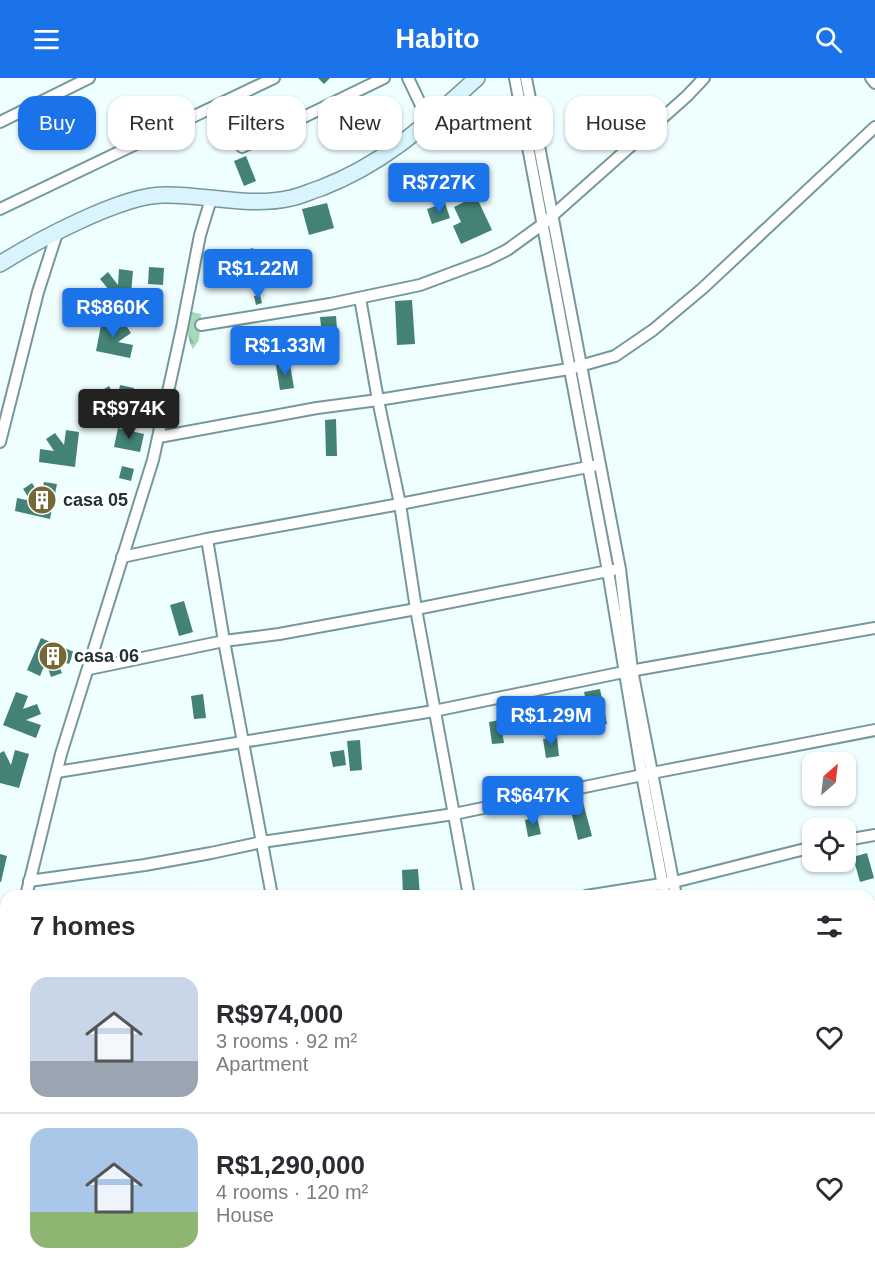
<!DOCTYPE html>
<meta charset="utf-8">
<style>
body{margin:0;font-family:Helvetica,sans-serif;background:#f2f2f3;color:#2b2b33;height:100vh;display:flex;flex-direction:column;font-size:22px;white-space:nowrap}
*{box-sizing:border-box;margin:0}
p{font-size:20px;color:#7c7c81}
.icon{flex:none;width:33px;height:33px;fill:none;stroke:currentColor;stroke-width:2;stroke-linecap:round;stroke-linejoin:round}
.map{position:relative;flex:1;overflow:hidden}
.details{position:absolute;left:0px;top:812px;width:876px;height:386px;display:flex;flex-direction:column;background:#fff;border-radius:18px 18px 0 0;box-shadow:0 2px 4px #0004}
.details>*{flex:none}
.guide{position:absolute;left:18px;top:18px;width:840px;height:54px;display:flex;gap:12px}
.needle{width:39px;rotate:28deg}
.fabs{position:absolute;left:802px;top:674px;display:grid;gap:12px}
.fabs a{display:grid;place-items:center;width:54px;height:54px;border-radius:12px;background:#fff;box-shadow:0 2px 4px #0004;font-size:30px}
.price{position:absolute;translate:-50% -51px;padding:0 14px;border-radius:6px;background:#1a73e8;color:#fff;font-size:20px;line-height:39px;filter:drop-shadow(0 2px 3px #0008)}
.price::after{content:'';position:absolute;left:50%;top:36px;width:18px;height:14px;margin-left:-9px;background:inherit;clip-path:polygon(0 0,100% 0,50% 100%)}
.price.current{background:#222;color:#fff}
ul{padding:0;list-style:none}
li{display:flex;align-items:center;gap:18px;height:150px;padding:0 30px}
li+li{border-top:2px solid #e1e1e2}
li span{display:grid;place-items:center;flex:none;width:168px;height:120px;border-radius:18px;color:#555}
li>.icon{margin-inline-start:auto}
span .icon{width:72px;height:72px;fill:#fffc;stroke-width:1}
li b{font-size:26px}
h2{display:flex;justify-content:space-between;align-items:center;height:72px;padding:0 30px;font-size:26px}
.pill{padding:0 21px;border-radius:18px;background:#fff;box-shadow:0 2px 4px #0004;font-size:21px;line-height:54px}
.pill.current{background:#1a73e8;color:#fff}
header{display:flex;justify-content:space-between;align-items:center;height:78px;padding:0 30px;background:#1a73e8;color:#fff;font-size:27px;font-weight:700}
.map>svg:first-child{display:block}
.forest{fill:url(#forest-firs)}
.building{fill:#438275}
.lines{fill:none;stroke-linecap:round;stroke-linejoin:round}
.minor-casing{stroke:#75999b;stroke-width:14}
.secondary-casing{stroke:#75999b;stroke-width:18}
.minor{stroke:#fff;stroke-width:10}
.secondary{stroke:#d9f4fc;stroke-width:15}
.labels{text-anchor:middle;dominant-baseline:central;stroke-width:6;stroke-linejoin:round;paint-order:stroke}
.poi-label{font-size:18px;font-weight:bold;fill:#233233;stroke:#fff;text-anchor:start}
</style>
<header><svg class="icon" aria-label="menu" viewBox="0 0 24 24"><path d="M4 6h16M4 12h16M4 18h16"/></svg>Habito<svg class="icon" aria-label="search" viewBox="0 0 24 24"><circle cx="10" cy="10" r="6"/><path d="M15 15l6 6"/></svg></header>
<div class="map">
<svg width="875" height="1196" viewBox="0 0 875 1196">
<defs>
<pattern id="forest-firs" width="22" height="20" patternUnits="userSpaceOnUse" patternTransform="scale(1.5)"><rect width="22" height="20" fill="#a7d8ba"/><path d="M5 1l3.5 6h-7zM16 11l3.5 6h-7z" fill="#8fbaa0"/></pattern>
</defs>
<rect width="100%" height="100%" fill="#effeff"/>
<path class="forest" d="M191 234 201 236 199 262 193 271C185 258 189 247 191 234Z"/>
<g class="building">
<polygon points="318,0 330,0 324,6"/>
<polygon points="239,23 249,46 234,53 224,29"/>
<polygon points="502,23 506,46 489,49 485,26"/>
<polygon points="246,78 256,103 244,108 234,83"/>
<polygon points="476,118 492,152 461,166 453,148 461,144 454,129"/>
<polygon points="327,125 334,150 309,157 302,131"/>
<polygon points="445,125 450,140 432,146 427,131"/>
<polygon points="253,170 256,181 214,192 211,181"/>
<polygon points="149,189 164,190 163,207 148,206"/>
<polygon points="119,191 133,193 130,228 94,224 95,211 109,212 100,201 108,194 118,207"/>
<polygon points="260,217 262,225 256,227 254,218"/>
<polygon points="412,222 415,266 397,267 395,223"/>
<polygon points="103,237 116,240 113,254 125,246 131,255 118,264 133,267 130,280 96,273"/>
<polygon points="336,238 339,275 324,277 320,239"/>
<polygon points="298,255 305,271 293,277 286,260"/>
<polygon points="290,286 294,310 280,312 276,287"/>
<polygon points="120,307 134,310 126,344 91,336 93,323 107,326 99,314 109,308 117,322"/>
<polygon points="336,341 337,378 326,378 325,342"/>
<polygon points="118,350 144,356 140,374 114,369"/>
<polygon points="66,352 79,354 75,389 39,384 40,371 54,373 46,361 55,355 64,367"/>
<polygon points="122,388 134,391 131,403 119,400"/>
<polygon points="44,404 57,406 50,441 15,433 17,420 31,423 23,411 32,405 41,419"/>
<polygon points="184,523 193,554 179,558 170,527"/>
<polygon points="41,560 74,574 69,586 56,581 62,595 51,599 46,584 40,598 27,592"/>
<polygon points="600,611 607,646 592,650 584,614"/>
<polygon points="16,614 28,618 23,631 37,626 41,636 26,642 41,647 36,660 3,647"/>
<polygon points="203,616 206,640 194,641 191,618"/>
<polygon points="500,642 504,665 492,666 489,644"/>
<polygon points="557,659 559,678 546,680 543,661"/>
<polygon points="360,662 362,692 350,693 347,663"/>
<polygon points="15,672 29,676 19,710 0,705 0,675 4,673 11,687"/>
<polygon points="344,672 346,687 333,689 330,674"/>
<polygon points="581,717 592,758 578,762 568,721"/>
<polygon points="537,739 541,756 528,759 525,742"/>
<polygon points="867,775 874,800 860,804 853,779"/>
<polygon points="0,776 7,778 1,804 0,804"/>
<polygon points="418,791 420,818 403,818 402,792"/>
<polygon points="0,1181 6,1183 6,1191 30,1191 29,1196 0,1195"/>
</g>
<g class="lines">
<g class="minor-casing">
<g id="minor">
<polyline points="408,0 429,44"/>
<polyline points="515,0 608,493 642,697 665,818"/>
<polyline points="526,0 620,491 632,592 676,818"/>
<polyline points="871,0 875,5"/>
<polyline points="0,44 89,0"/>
<polyline points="242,69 384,0"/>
<polyline points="0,131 274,0"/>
<polyline points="360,220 378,322 400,426 416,531 469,818"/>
<polyline points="201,247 330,226 420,207 487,182 507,172 543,146 687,18 704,0"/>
<polyline points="159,359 317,330 378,322 569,291 615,278 653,252 703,210 875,49"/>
<polyline points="0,364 38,214 57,155"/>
<polyline points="207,461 224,563 272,818"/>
<polyline points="122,479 207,461 400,426 593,388"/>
<polyline points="89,591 224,563 279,556 416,531 613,492"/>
<polyline points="57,694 434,633 624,594 875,550"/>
<polyline points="846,762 875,757"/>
<polyline points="29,803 145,787 211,775 262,764 454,736 652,695 875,652"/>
<polyline points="26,818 61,676 153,382 182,250 200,157 211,121"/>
<polyline points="586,818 674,804 813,769"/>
<polyline points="870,868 875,867"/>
<polyline points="0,935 6,908"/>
<polyline points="0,1020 6,1023"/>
</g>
</g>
<g class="secondary-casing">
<path id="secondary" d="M0 186C36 163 122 117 163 117 206 116 248 130 291 120 301 118 311 113 321 110 386 85 426 46 477 0"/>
</g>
<use href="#minor" class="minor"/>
<use href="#secondary" class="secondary"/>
</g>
<defs>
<g id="building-disc" transform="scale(1.5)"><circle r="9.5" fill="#766835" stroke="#fff"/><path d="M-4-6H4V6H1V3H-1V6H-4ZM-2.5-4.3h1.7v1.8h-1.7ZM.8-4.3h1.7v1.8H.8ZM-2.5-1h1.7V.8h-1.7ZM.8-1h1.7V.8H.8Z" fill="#fff"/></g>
</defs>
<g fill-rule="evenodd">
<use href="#building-disc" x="42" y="422"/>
<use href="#building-disc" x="53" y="578"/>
</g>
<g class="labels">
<g class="poi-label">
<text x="63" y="422">casa 05</text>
<text x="74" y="578">casa 06</text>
</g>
</g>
</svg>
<div class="fabs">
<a><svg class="needle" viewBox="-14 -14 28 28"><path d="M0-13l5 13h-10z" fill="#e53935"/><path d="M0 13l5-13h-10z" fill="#7c7c81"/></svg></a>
<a><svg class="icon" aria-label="locate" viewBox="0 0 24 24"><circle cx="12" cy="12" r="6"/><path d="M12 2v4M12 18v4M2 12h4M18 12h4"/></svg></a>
</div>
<b class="price" style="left:439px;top:136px">R$727K</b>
<b class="price" style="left:258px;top:222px">R$1.22M</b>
<b class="price" style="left:113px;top:261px">R$860K</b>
<b class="price" style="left:285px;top:299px">R$1.33M</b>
<b class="price current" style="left:129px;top:362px">R$974K</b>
<b class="price" style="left:551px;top:669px">R$1.29M</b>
<b class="price" style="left:533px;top:749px">R$647K</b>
<div class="guide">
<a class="pill current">Buy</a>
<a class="pill">Rent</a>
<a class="pill">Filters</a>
<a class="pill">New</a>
<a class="pill">Apartment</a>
<a class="pill">House</a>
</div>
<section class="details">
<h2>7 homes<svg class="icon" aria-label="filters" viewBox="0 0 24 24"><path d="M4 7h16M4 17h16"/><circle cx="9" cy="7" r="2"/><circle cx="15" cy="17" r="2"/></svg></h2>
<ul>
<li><span style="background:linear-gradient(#c9d6e8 70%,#9aa5b1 0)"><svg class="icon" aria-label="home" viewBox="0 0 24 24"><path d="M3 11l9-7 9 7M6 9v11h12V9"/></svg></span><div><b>R$974,000</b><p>3 rooms · 92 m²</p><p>Apartment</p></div><svg class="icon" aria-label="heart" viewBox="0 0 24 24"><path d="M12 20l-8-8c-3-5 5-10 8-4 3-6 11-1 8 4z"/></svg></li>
<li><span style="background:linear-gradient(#a9c7e8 70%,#8fb573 0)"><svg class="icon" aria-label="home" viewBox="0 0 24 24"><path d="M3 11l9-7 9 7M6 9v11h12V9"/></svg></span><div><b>R$1,290,000</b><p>4 rooms · 120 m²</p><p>House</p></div><svg class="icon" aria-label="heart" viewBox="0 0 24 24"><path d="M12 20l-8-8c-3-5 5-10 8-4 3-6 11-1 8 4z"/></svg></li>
</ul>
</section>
</div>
